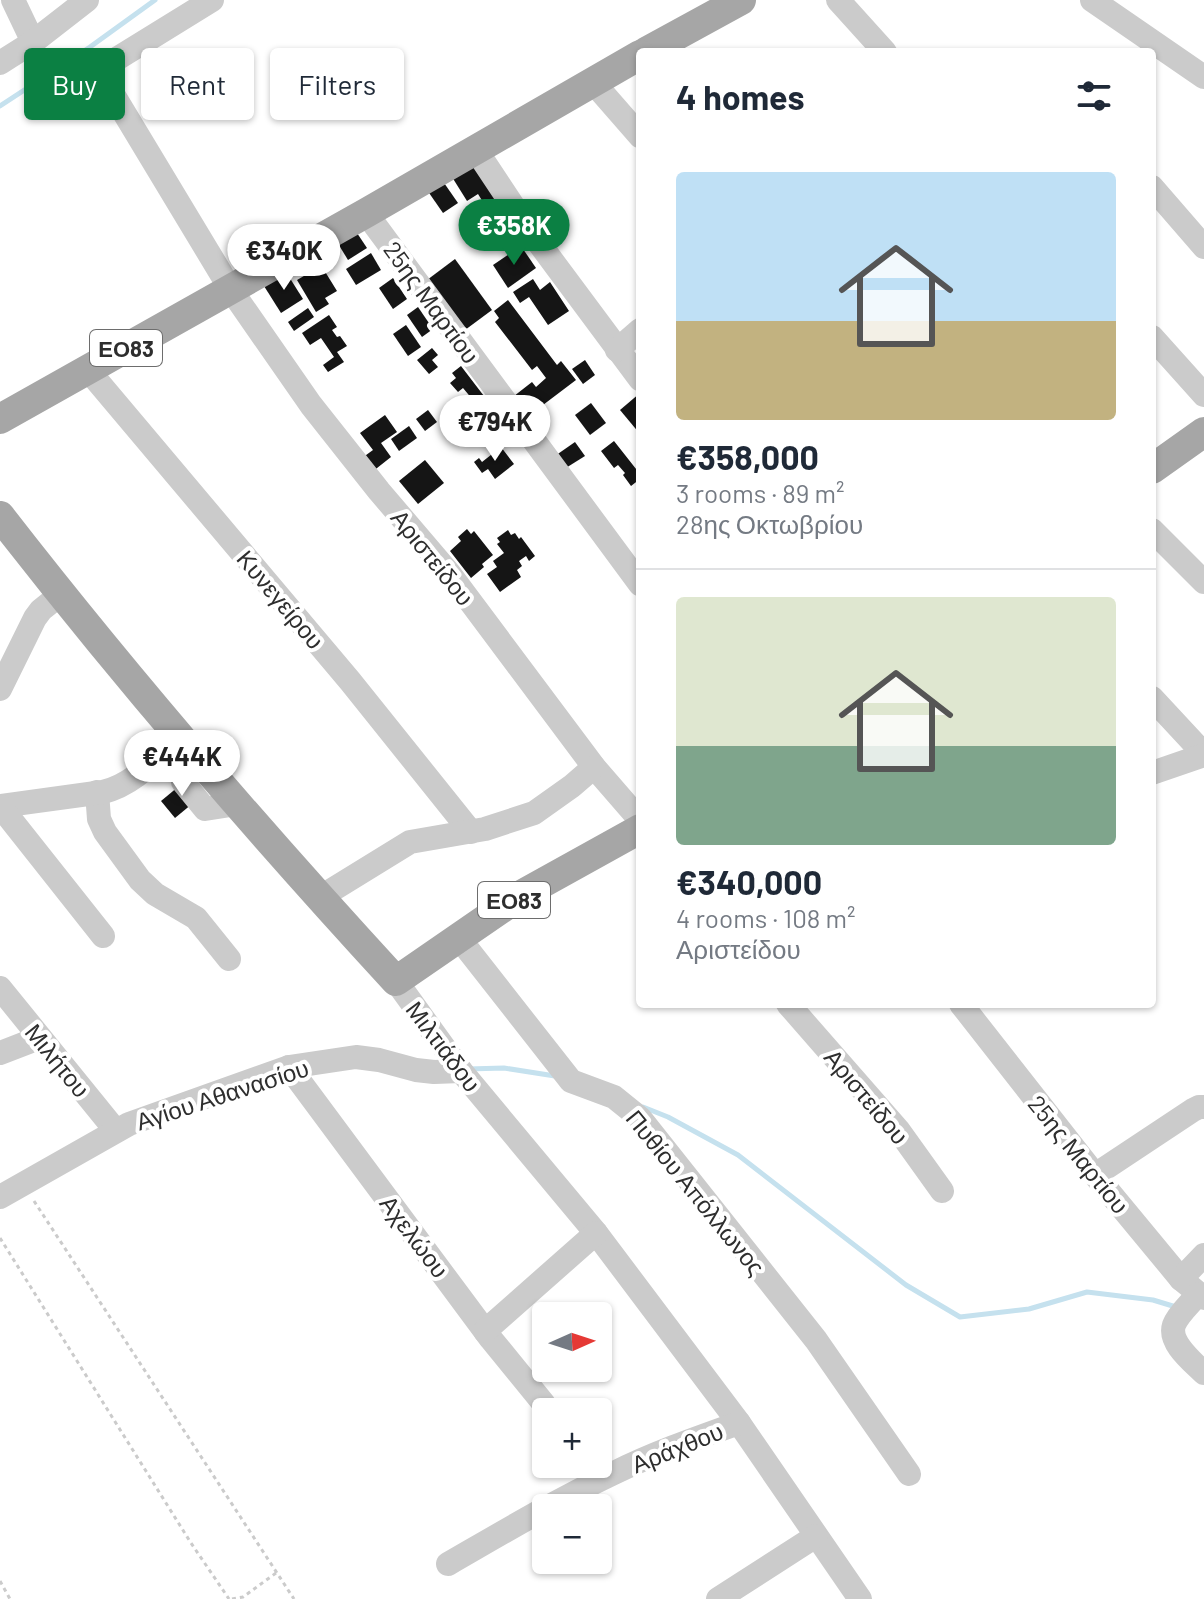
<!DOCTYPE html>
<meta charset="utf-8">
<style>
body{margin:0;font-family:Barlow,sans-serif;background:#f6f6f7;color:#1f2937;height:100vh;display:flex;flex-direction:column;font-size:30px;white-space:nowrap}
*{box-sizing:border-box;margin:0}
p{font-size:26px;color:#747a83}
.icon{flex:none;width:44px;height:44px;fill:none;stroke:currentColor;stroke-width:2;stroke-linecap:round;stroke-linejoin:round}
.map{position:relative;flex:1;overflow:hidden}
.details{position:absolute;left:636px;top:48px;width:520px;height:960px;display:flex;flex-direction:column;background:#fff;border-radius:8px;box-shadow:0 2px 6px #0004}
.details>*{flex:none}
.top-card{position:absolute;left:24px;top:48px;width:492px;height:72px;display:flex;gap:16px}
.needle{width:52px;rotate:87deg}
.buttons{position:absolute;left:532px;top:1302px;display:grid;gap:16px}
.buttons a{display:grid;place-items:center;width:80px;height:80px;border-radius:8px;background:#fff;box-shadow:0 2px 6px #0004;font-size:40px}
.price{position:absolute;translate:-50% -68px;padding:0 18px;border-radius:28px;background:#fff;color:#222;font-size:26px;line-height:52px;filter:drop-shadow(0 2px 4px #0008)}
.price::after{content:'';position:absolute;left:50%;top:48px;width:24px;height:18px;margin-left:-12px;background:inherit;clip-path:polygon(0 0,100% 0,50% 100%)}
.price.on{background:#0b8043;color:#fff}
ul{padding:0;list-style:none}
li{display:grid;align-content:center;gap:16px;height:424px;padding:0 40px}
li+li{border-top:2px solid #e0e1e3}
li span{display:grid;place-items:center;height:248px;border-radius:8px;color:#555}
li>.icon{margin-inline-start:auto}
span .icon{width:144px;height:144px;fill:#fffc;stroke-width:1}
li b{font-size:34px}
h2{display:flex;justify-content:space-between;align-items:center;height:96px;padding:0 40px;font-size:34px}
.chip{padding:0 28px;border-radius:8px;background:#fff;box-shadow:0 2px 6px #0004;font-size:28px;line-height:72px}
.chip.on{background:#0b8043;color:#fff}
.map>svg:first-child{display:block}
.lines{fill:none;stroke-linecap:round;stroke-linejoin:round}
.stream{stroke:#c5e1ee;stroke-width:5}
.building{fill:#151515}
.path{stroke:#cbcbcb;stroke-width:3;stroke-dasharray:4 4;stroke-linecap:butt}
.minor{stroke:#cbcbcb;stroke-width:24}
.major{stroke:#a6a6a6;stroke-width:30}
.labels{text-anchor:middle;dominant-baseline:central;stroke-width:8;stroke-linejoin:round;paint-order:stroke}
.shield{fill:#fff;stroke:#6d6d6d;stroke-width:2}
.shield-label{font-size:22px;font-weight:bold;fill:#2e2e2e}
.street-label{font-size:24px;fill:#2e2e2e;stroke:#fff}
</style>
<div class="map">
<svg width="1204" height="1599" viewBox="0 0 1204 1599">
<rect width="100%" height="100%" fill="#fff"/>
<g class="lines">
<g class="stream">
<polyline points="0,106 90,47 155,0"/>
<polyline points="468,1069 504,1068 555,1076"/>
<polyline points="643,1107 668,1117 738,1155 906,1285 960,1317 1029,1309 1087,1292 1153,1300 1176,1307"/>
</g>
</g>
<g class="building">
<polygon points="475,162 504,208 491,215 478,194 467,201 452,177"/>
<polygon points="442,180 458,203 443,213 427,190"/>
<polygon points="355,230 367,248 348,260 337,242"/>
<polygon points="521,246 536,268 508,288 493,265"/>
<polygon points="371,253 381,270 356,285 346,269"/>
<polygon points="316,257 337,291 325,298 329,304 316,312 297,280 309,273 304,264"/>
<polygon points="455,259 492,310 465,330 427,280"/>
<polygon points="286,272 303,299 281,313 264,286"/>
<polygon points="393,278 407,299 393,309 379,288"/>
<polygon points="533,279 540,290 550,282 569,311 548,325 529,297 520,303 513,292"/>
<polygon points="508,300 557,365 561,361 576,380 539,408 534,402 519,413 509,400 532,382 536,387 546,378 537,366 532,370 495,322 499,318 494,311"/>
<polygon points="418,307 433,329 422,337 407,315"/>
<polygon points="308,308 314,317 294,331 288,322"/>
<polygon points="329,315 337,327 332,330 337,337 340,336 347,346 337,352 344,362 328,372 323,365 334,357 321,338 310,345 302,333"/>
<polygon points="406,325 421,347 408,356 393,334"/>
<polygon points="432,348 438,355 432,360 438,367 429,374 417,360"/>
<polygon points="585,360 595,375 583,384 572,369"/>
<polygon points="461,366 487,400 478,406 463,388 458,392 450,383 456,378 452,373"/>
<polygon points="640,393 640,434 620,410"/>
<polygon points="591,403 606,423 590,435 575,415"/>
<polygon points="428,410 437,422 425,431 416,419"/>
<polygon points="385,415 397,432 381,443 391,457 372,472 362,458 373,450 360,433"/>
<polygon points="409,426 417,438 399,451 391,439"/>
<polygon points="614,441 640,474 640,479 631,486 623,475 625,473 618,465 614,468 601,451"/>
<polygon points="575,442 585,456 561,471 552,458"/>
<polygon points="501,447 514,464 495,479 488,469 482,473 474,462 479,458 482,462"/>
<polygon points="425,460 444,483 418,504 399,481"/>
<polygon points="467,529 471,534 474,531 493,555 482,564 484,567 471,578 450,551 461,541 458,537"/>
<polygon points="508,530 511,535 515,533 519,539 521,537 535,556 529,561 526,556 519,561 522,566 517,570 521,577 500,592 487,574 497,567 493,561 504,553 497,544 500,542 497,538"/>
<polygon points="190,777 204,794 175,818 161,801"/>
</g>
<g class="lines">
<g class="path">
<polyline points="34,1201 294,1599"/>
<polyline points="0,1238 191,1543 229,1599"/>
<polyline points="0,1581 10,1599"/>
<polyline points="232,1599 243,1597 276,1573"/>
</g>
<g class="minor">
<polyline points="13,0 33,42"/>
<polyline points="212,0 110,63 104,70 105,81 231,290 311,405 379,491 449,573 594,767 640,820"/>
<polyline points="838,0 885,52"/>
<polyline points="1092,0 1204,77"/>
<polyline points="0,63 33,42 87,0"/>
<polyline points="592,81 640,136"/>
<polyline points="476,150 527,227 640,379"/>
<polyline points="1152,187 1204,247"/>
<polyline points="366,213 640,584"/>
<polyline points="1152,337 1204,395"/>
<polyline points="617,350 640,330"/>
<polyline points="88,370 350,681 471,832"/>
<polyline points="1152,530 1204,582"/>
<polyline points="0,689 35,618 41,610 61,594"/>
<polyline points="1152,698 1204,754"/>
<polyline points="190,749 183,782 205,809 237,804"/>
<polyline points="1152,773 1204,755"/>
<polyline points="97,792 99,819 105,832 140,880 155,894 196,918 229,959"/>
<path d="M0 806 103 792C135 784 155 759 179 737"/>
<polyline points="0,806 103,936"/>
<polyline points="319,898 410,842 485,829 534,813 572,786 594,767"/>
<polyline points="458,937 571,1081 614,1097 640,1118 816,1340 909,1474"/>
<polyline points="396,981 461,1071 596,1233 739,1423 860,1599"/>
<polyline points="0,988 116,1131"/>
<polyline points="788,1004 899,1131 942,1191"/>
<polyline points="961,1004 1095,1175 1181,1279 1204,1298"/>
<polyline points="0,1053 39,1038"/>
<polyline points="289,1067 491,1339 544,1404"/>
<polyline points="1095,1175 1193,1110 1199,1107 1204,1107"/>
<polyline points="0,1197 129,1124 289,1067 356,1057 379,1060 416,1070 434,1072 461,1071"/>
<polyline points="1181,1279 1204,1255"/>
<path d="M1198 1294C1191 1303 1178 1314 1174 1325 1168 1343 1193 1362 1204 1373"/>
<polyline points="485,1331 596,1233"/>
<path d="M448 1564C502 1533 557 1500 614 1473 654 1453 697 1438 739 1423"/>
<polyline points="718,1599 816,1536"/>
</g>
<g class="major">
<polyline points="646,52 741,0"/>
<polyline points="0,419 366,213 640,55"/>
<polyline points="1152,469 1204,432"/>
<path d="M0 516C125 677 258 831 396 981L521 895 640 829"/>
</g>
</g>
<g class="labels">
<g class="shield">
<rect x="90" y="330" width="72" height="36" rx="6"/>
<rect x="478" y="882" width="72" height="36" rx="6"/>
</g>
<g class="shield-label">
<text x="126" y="348">ΕΟ83</text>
<text x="514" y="900">ΕΟ83</text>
</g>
<g class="street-label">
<text transform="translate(432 302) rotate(54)">25ης Μαρτίου</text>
<text transform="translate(433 557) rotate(51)">Αριστείδου</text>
<text transform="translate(281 599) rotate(50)">Κυνεγείρου</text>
<text transform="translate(444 1046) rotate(53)">Μιλτιάδου</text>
<text transform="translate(58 1060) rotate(51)">Μιλήτου</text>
<text transform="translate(222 1094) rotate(-18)">Αγίου Αθανασίου</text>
<text transform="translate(867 1096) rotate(50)">Αριστείδου</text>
<text transform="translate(1079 1154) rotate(51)">25ης Μαρτίου</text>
<text transform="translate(696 1192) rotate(51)">Πυθίου Απόλλωνος</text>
<text transform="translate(415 1236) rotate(53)">Αχελώου</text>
<text transform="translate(677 1447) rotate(-22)">Αράχθου</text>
</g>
</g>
</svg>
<div class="buttons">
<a><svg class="needle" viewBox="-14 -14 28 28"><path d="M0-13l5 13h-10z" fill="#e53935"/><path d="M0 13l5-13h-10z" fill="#747a83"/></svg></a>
<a>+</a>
<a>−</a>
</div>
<b class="price on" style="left:514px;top:267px">€358K</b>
<b class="price" style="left:284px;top:292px">€340K</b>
<b class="price" style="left:495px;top:463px">€794K</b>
<b class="price" style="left:182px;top:798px">€444K</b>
<div class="top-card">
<a class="chip on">Buy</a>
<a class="chip">Rent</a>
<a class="chip">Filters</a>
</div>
<section class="details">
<h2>4 homes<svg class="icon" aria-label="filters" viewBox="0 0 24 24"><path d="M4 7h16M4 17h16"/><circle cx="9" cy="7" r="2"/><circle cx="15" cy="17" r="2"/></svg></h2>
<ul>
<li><span style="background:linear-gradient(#bfe0f5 60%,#c2b280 0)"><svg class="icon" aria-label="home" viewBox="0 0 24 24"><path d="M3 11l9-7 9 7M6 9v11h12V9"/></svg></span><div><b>€358,000</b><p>3 rooms · 89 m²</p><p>28ης Οκτωβρίου</p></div></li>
<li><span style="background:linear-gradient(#dfe7d0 60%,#7fa58c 0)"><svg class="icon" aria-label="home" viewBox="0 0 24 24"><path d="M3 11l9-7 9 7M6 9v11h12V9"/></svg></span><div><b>€340,000</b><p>4 rooms · 108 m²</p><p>Αριστείδου</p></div></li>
</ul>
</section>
</div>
